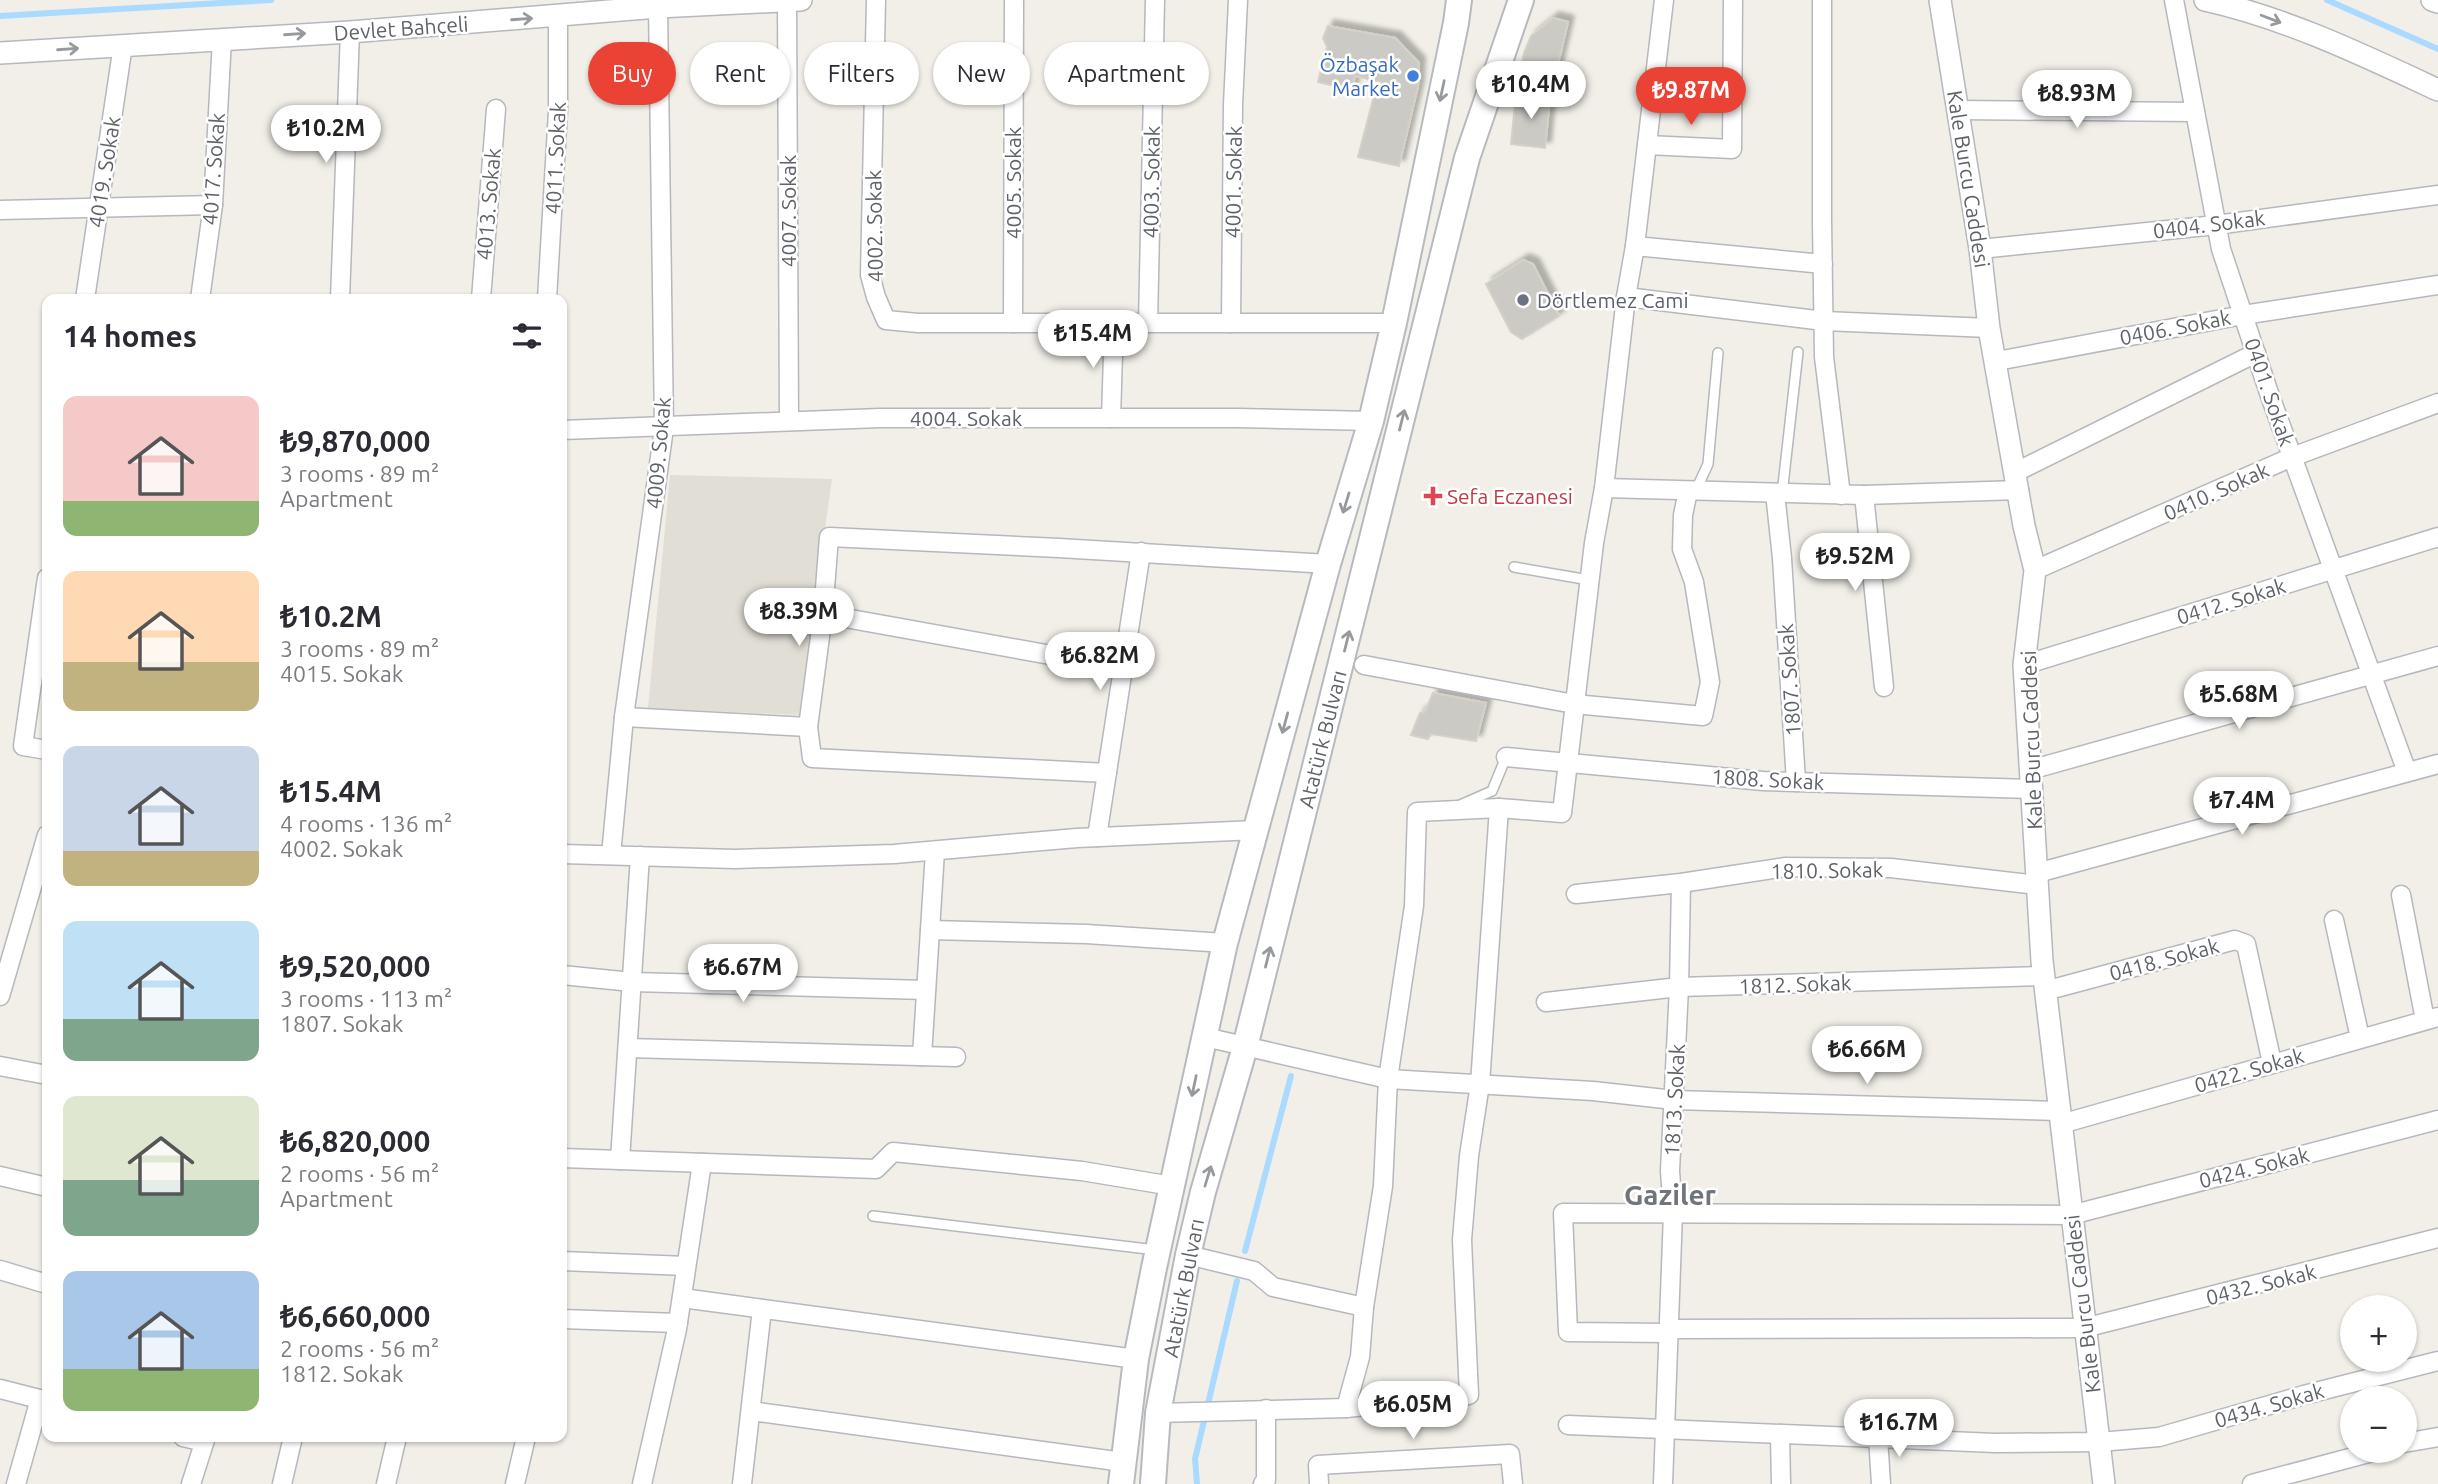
<!DOCTYPE html>
<meta charset="utf-8">
<style>
body{margin:0;font-family:Ubuntu,sans-serif;background:#f2f2f3;color:#2b2b33;height:100vh;display:flex;flex-direction:column;font-size:26px;white-space:nowrap}
*{box-sizing:border-box;margin:0}
p{font-size:23px;color:#7c7c81}
.icon{flex:none;width:38px;height:38px;fill:none;stroke:currentColor;stroke-width:2;stroke-linecap:round;stroke-linejoin:round}
.map{position:relative;flex:1;overflow:hidden}
.sheet{position:absolute;left:42px;top:294px;width:525px;height:1148px;display:flex;flex-direction:column;background:#fff;border-radius:14px;box-shadow:0 2px 5px #0004}
.sheet>*{flex:none}
.top-card{position:absolute;left:588px;top:42px;width:665px;height:63px;display:flex;gap:14px}
.fabs{position:absolute;left:2340px;top:1295px;display:grid;gap:14px}
.fabs a{display:grid;place-items:center;width:77px;height:77px;border-radius:50%;background:#fff;box-shadow:0 2px 5px #0004;font-size:35px}
.price{position:absolute;translate:-50% -60px;padding:0 16px;border-radius:24px;background:#fff;color:#222;font-size:23px;line-height:46px;filter:drop-shadow(0 2px 4px #0008)}
.price::after{content:'';position:absolute;left:50%;top:42px;width:21px;height:16px;margin-left:-10px;background:inherit;clip-path:polygon(0 0,100% 0,50% 100%)}
.price.on{background:#ea4335;color:#fff}
ul{padding:0;list-style:none}
li{display:flex;align-items:center;gap:21px;height:175px;padding:0 21px}
li span{display:grid;place-items:center;flex:none;width:196px;height:140px;border-radius:14px;color:#555}
li>.icon{margin-inline-start:auto}
span .icon{width:84px;height:84px;fill:#fffc;stroke-width:1}
li b{font-size:30px}
h2{display:flex;justify-content:space-between;align-items:center;height:84px;padding:0 21px;font-size:30px}
.tag{padding:0 24px;border-radius:32px;background:#fff;box-shadow:0 2px 5px #0004;font-size:24px;line-height:63px}
.tag.on{background:#ea4335;color:#fff}
.map>svg:first-child{display:block}
.education{fill:#e1ded6}
.lines{fill:none;stroke-linecap:round;stroke-linejoin:round}
.stream{stroke:#aadaff;stroke-width:6}
.building{fill:#cccac5;stroke:#d6d1c6;stroke-width:2;filter:url(#shadow)}
.service-casing{stroke:#b5b8bc;stroke-width:12}
.minor-casing{stroke:#b5b8bc;stroke-width:21}
.tertiary-casing{stroke:#b5b8bc;stroke-width:24}
.secondary-casing{stroke:#b6babf;stroke-width:28}
.service{stroke:#fff;stroke-width:9}
.minor{stroke:#fff;stroke-width:18}
.tertiary{stroke:#fff;stroke-width:21}
.secondary{stroke:#fff;stroke-width:24}
.oneway{stroke:#979a9d}
.shop-dot{fill:#3f7fe0;stroke:#fff;stroke-width:2.5}
.worship-dot{fill:#6b7280;stroke:#fff;stroke-width:2.5}
.health-dot{fill:#e0444e;stroke:#fff;stroke-width:2.5}
.labels{text-anchor:middle;dominant-baseline:central;stroke-width:5;stroke-linejoin:round;paint-order:stroke}
.street-label{font-size:21px;fill:#5f6368;stroke:#fff}
.shop-label{font-size:21px;fill:#366cbe;stroke:#fff;text-anchor:end}
.worship-label{font-size:21px;fill:#5b616d;stroke:#fff;text-anchor:start}
.health-label{font-size:21px;fill:#be3a42;stroke:#fff;text-anchor:start}
.district-label{font-size:28px;font-weight:bold;fill:#70757a;stroke:#fff}
</style>
<div class="map">
<svg width="2438" height="1484" viewBox="0 0 2438 1484">
<defs>
<filter id="shadow"><feDropShadow dx="6" dy="-6" stdDeviation="2" flood-color="#0004"/></filter>
</defs>
<rect width="100%" height="100%" fill="#f1efe8"/>
<polygon class="education" points="670,475 832,479 799,715 648,708"/>
<g class="lines">
<g class="stream">
<polyline points="2327,0 2438,49"/>
<polyline points="0,16 271,0"/>
<polyline points="1245,1251 1291,1076"/>
<polyline points="1197,1484 1195,1459 1237,1281"/>
</g>
</g>
<g class="building">
<polygon points="1553,18 1568,22 1550,98 1516,94 1524,53 1531,36"/>
<polygon points="1328,26 1395,38 1419,63 1418,86 1399,166 1358,157 1374,96 1380,97 1381,82 1355,76 1352,90 1318,82 1327,47 1323,38"/>
<polygon points="1516,94 1550,98 1545,148 1511,144"/>
<polygon points="1523,260 1533,264 1559,316 1522,339 1511,332 1486,284"/>
<polygon points="1433,693 1486,703 1476,741 1431,734 1428,739 1411,735 1420,713 1425,712"/>
</g>
<g class="lines">
<g class="service-casing">
<g id="service">
<polyline points="1696,490 1708,464 1718,353"/>
<polyline points="1782,494 1798,352"/>
<polyline points="1514,567 1589,580"/>
<polyline points="1460,805 1492,791 1506,757"/>
<polyline points="873,1216 1156,1250"/>
</g>
</g>
<g class="minor-casing">
<g id="minor">
<polyline points="876,0 870,275 876,297 886,320 918,323 1394,323"/>
<polyline points="1822,0 1822,221 1824,357 1841,495"/>
<polyline points="2174,0 2221,249 2270,396 2407,772"/>
<polyline points="787,1 789,421"/>
<polyline points="1959,110 2195,112"/>
<polyline points="1647,145 1732,149 1733,0"/>
<polyline points="0,210 213,205"/>
<polyline points="1635,246 1823,264"/>
<polyline points="1980,249 2216,225 2438,195"/>
<polyline points="1626,297 1824,321 1989,328"/>
<polyline points="85,299 123,45"/>
<polyline points="200,299 213,205 222,39"/>
<polyline points="340,299 350,32"/>
<polyline points="481,299 496,109"/>
<polyline points="547,299 558,111 558,16"/>
<polyline points="1013,323 1014,0"/>
<polyline points="1148,323 1155,0"/>
<polyline points="1231,323 1233,105 1238,0"/>
<polyline points="1997,361 2243,315 2438,285"/>
<polyline points="1111,418 1114,323"/>
<polyline points="562,430 880,418 1238,418 1371,421"/>
<polyline points="2016,472 2256,353"/>
<polyline points="1604,488 1864,495 2019,490"/>
<polyline points="1775,493 1782,558 1796,782"/>
<polyline points="1864,495 1884,687"/>
<polyline points="2035,570 2292,457 2438,403"/>
<polyline points="47,578 23,746 47,750"/>
<polyline points="823,614 1123,668"/>
<polyline points="1364,665 1574,704 1703,716 1710,682 1694,582 1682,549 1683,515 1688,491"/>
<polyline points="2024,665 2438,537"/>
<polyline points="624,717 808,727"/>
<polyline points="1506,757 1763,781 2031,789"/>
<polyline points="2030,770 2438,656"/>
<polyline points="1107,773 812,758 808,727 823,614 829,537 1059,548 1328,564"/>
<polyline points="1097,837 1141,552"/>
<polyline points="562,854 735,859 894,854 1077,838 1256,830"/>
<polyline points="611,855 624,717 664,428 658,7"/>
<polyline points="2037,873 2438,764"/>
<polyline points="1576,894 1681,883 1786,867 1891,868 2037,885"/>
<polyline points="2401,895 2425,1020"/>
<polyline points="2334,920 2360,1038"/>
<polyline points="930,930 1086,934 1225,943"/>
<polyline points="562,975 632,982 926,990"/>
<polyline points="2045,991 2235,940 2246,944 2272,1063"/>
<polyline points="0,996 47,835"/>
<polyline points="1546,1002 1679,987 2044,976"/>
<polyline points="1205,1037 1388,1079 1593,1091 1674,1100 2059,1111"/>
<polyline points="628,1048 956,1057"/>
<polyline points="922,1056 935,851"/>
<polyline points="0,1066 47,1075"/>
<polyline points="2061,1124 2438,1017"/>
<polyline points="562,1158 876,1169 893,1152 1082,1171 1172,1186"/>
<polyline points="620,1160 640,856"/>
<polyline points="0,1176 47,1187"/>
<polyline points="1188,1255 1254,1271 1273,1287 1364,1307"/>
<polyline points="562,1261 686,1266"/>
<polyline points="0,1270 47,1284"/>
<polyline points="682,1298 1136,1359"/>
<polyline points="562,1319 678,1323"/>
<polyline points="1668,1329 2084,1328 2438,1238"/>
<polyline points="1669,1333 1568,1332 1563,1213 2071,1215 2438,1120"/>
<polyline points="0,1389 47,1401"/>
<polyline points="1346,1408 1469,1395 1462,1240 1469,1156 1480,1084 1499,808"/>
<polyline points="751,1411 1123,1462"/>
<polyline points="1158,1413 1346,1408 1360,1357 1364,1307 1383,1186 1388,1079 1414,906 1417,812 1499,808 1562,813 1594,543 1604,488 1626,297 1635,246 1664,0"/>
<polyline points="1568,1425 1995,1443 2099,1442 2159,1437 2304,1395 2438,1361"/>
<polyline points="1780,1434 1781,1484"/>
<polyline points="183,1437 204,1442"/>
<polyline points="1878,1437 1881,1484"/>
<polyline points="2404,1443 2438,1437"/>
<polyline points="16,1484 40,1399"/>
<polyline points="191,1484 206,1437"/>
<polyline points="282,1484 293,1437"/>
<polyline points="386,1484 397,1437"/>
<polyline points="515,1484 526,1437"/>
<polyline points="642,1484 677,1329 702,1163"/>
<polyline points="742,1484 762,1309"/>
<polyline points="1263,1484 1266,1480 1266,1409"/>
<polyline points="1319,1484 1318,1465 1510,1454 1513,1484"/>
<polyline points="1663,1484 1673,1213 1670,1171 1679,987 1681,883"/>
<polyline points="2252,1484 2376,1451"/>
</g>
</g>
<g class="tertiary-casing">
<g id="tertiary">
<polyline points="1940,0 1980,249 1989,328 2024,526 2035,570 2024,665 2042,961 2104,1484"/>
<path d="M2205 0C2286 18 2363 55 2438 90"/>
<polyline points="2432,0 2438,2"/>
<polyline points="0,53 350,32 658,7 801,0"/>
</g>
</g>
<g class="secondary-casing">
<g id="secondary">
<polyline points="1121,1484 1136,1359 1154,1268 1225,943 1328,564 1371,421 1394,323 1456,23 1459,0"/>
<polyline points="1153,1484 1158,1413 1188,1255 1203,1192 1245,1047 1467,158 1521,0"/>
</g>
</g>
<use href="#service" class="service"/>
<use href="#minor" class="minor"/>
<use href="#tertiary" class="tertiary"/>
<use href="#secondary" class="secondary"/>
</g>
<defs><path id="oneway-shaft" d="M-6 0H5M1.5-3L5.5 0L1.5 3" fill="none" stroke-width="1.6" stroke-linecap="round" stroke-linejoin="round" transform="scale(1.75)"/></defs>
<g class="oneway">
<use href="#oneway-shaft" transform="translate(522 19) rotate(-4)"/>
<use href="#oneway-shaft" transform="translate(2271 19) rotate(21)"/>
<use href="#oneway-shaft" transform="translate(295 34) rotate(-4)"/>
<use href="#oneway-shaft" transform="translate(68 49) rotate(-4)"/>
<use href="#oneway-shaft" transform="translate(1442 91) rotate(102)"/>
<use href="#oneway-shaft" transform="translate(1402 420) rotate(-76)"/>
<use href="#oneway-shaft" transform="translate(1346 503) rotate(107)"/>
<use href="#oneway-shaft" transform="translate(1347 641) rotate(-76)"/>
<use href="#oneway-shaft" transform="translate(1285 723) rotate(105)"/>
<use href="#oneway-shaft" transform="translate(1268 957) rotate(-76)"/>
<use href="#oneway-shaft" transform="translate(1194 1086) rotate(102)"/>
<use href="#oneway-shaft" transform="translate(1208 1176) rotate(-73)"/>
</g>
<circle class="shop-dot" cx="1413" cy="76" r="7"/>
<circle class="worship-dot" cx="1523" cy="300" r="7"/>
<path class="health-dot" d="M1429.5 485.5h7v7h7v7h-7v7h-7v-7h-7v-7h7z"/>
<g class="labels">
<g class="street-label">
<text transform="translate(401 28) rotate(-4)">Devlet Bahçeli</text>
<text transform="translate(555 158) rotate(-87)">4011. Sokak</text>
<text transform="translate(213 169) rotate(-86)">4017. Sokak</text>
<text transform="translate(104 172) rotate(-81)">4019. Sokak</text>
<text transform="translate(1969 179) rotate(81)">Kale Burcu Caddesi</text>
<text transform="translate(1151 182) rotate(-89)">4003. Sokak</text>
<text transform="translate(1233 182) rotate(-89)">4001. Sokak</text>
<text transform="translate(1013 183) rotate(-90)">4005. Sokak</text>
<text transform="translate(488 204) rotate(-85)">4013. Sokak</text>
<text transform="translate(788 211) rotate(-90)">4007. Sokak</text>
<text transform="translate(2209 224) rotate(-7)">0404. Sokak</text>
<text transform="translate(874 226) rotate(-91)">4002. Sokak</text>
<text transform="translate(2175 327) rotate(-11)">0406. Sokak</text>
<text transform="translate(2270 392) rotate(71)">0401. Sokak</text>
<text x="966" y="418">4004. Sokak</text>
<text transform="translate(658 453) rotate(-85)">4009. Sokak</text>
<text transform="translate(2216 491) rotate(-24)">0410. Sokak</text>
<text transform="translate(2231 601) rotate(-17)">0412. Sokak</text>
<text transform="translate(1789 680) rotate(-94)">1807. Sokak</text>
<text transform="translate(1322 739) rotate(-76)">Atatürk Bulvarı</text>
<text transform="translate(2031 740) rotate(-92)">Kale Burcu Caddesi</text>
<text transform="translate(1768 779) rotate(3)">1808. Sokak</text>
<text transform="translate(1827 870) rotate(-1)">1810. Sokak</text>
<text transform="translate(2164 959) rotate(-15)">0418. Sokak</text>
<text transform="translate(1795 984) rotate(-2)">1812. Sokak</text>
<text transform="translate(2249 1070) rotate(-16)">0422. Sokak</text>
<text transform="translate(1674 1100) rotate(-87)">1813. Sokak</text>
<text transform="translate(2254 1167) rotate(-14)">0424. Sokak</text>
<text transform="translate(2261 1284) rotate(-14)">0432. Sokak</text>
<text transform="translate(1183 1288) rotate(-79)">Atatürk Bulvarı</text>
<text transform="translate(2082 1304) rotate(-97)">Kale Burcu Caddesi</text>
<text transform="translate(2269 1405) rotate(-16)">0434. Sokak</text>
</g>
<g class="shop-label">
<text x="1399" y="64">Özbaşak<tspan x="1399" dy="24">Market</tspan></text>
</g>
<g class="worship-label">
<text x="1537" y="300">Dörtlemez Cami</text>
</g>
<g class="health-label">
<text x="1447" y="496">Sefa Eczanesi</text>
</g>
<g class="district-label">
<text x="1670" y="1194">Gaziler</text>
</g>
</g>
</svg>
<div class="fabs">
<a>+</a>
<a>−</a>
</div>
<b class="price" style="left:1531px;top:121px">₺10.4M</b>
<b class="price on" style="left:1691px;top:127px">₺9.87M</b>
<b class="price" style="left:2077px;top:130px">₺8.93M</b>
<b class="price" style="left:326px;top:165px">₺10.2M</b>
<b class="price" style="left:1093px;top:370px">₺15.4M</b>
<b class="price" style="left:1855px;top:593px">₺9.52M</b>
<b class="price" style="left:799px;top:648px">₺8.39M</b>
<b class="price" style="left:1100px;top:692px">₺6.82M</b>
<b class="price" style="left:2239px;top:731px">₺5.68M</b>
<b class="price" style="left:2242px;top:837px">₺7.4M</b>
<b class="price" style="left:743px;top:1004px">₺6.67M</b>
<b class="price" style="left:1867px;top:1086px">₺6.66M</b>
<b class="price" style="left:1413px;top:1441px">₺6.05M</b>
<b class="price" style="left:1899px;top:1459px">₺16.7M</b>
<div class="top-card">
<a class="tag on">Buy</a>
<a class="tag">Rent</a>
<a class="tag">Filters</a>
<a class="tag">New</a>
<a class="tag">Apartment</a>
</div>
<section class="sheet">
<h2>14 homes<svg class="icon" aria-label="filters" viewBox="0 0 24 24"><path d="M4 7h16M4 17h16"/><circle cx="9" cy="7" r="2"/><circle cx="15" cy="17" r="2"/></svg></h2>
<ul>
<li><span style="background:linear-gradient(#f6c9c9 75%,#8fb573 0)"><svg class="icon" aria-label="home" viewBox="0 0 24 24"><path d="M3 11l9-7 9 7M6 9v11h12V9"/></svg></span><div><b>₺9,870,000</b><p>3 rooms · 89 m²</p><p>Apartment</p></div></li>
<li><span style="background:linear-gradient(#ffd9b3 65%,#c2b280 0)"><svg class="icon" aria-label="home" viewBox="0 0 24 24"><path d="M3 11l9-7 9 7M6 9v11h12V9"/></svg></span><div><b>₺10.2M</b><p>3 rooms · 89 m²</p><p>4015. Sokak</p></div></li>
<li><span style="background:linear-gradient(#c9d6e8 75%,#c2b280 0)"><svg class="icon" aria-label="home" viewBox="0 0 24 24"><path d="M3 11l9-7 9 7M6 9v11h12V9"/></svg></span><div><b>₺15.4M</b><p>4 rooms · 136 m²</p><p>4002. Sokak</p></div></li>
<li><span style="background:linear-gradient(#bfe0f5 70%,#7fa58c 0)"><svg class="icon" aria-label="home" viewBox="0 0 24 24"><path d="M3 11l9-7 9 7M6 9v11h12V9"/></svg></span><div><b>₺9,520,000</b><p>3 rooms · 113 m²</p><p>1807. Sokak</p></div></li>
<li><span style="background:linear-gradient(#dfe7d0 60%,#7fa58c 0)"><svg class="icon" aria-label="home" viewBox="0 0 24 24"><path d="M3 11l9-7 9 7M6 9v11h12V9"/></svg></span><div><b>₺6,820,000</b><p>2 rooms · 56 m²</p><p>Apartment</p></div></li>
<li><span style="background:linear-gradient(#a9c7e8 70%,#8fb573 0)"><svg class="icon" aria-label="home" viewBox="0 0 24 24"><path d="M3 11l9-7 9 7M6 9v11h12V9"/></svg></span><div><b>₺6,660,000</b><p>2 rooms · 56 m²</p><p>1812. Sokak</p></div></li>
</ul>
</section>
</div>
